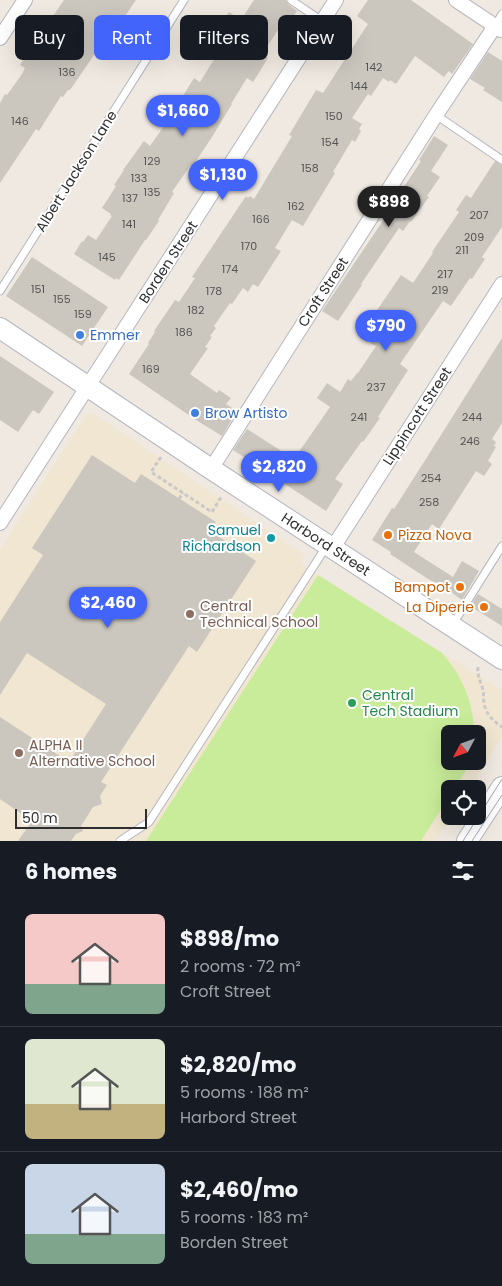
<!DOCTYPE html>
<meta charset="utf-8">
<style>
body{margin:0;font-family:Poppins,sans-serif;background:#242831;color:#f1f3f6;height:100vh;display:flex;flex-direction:column;font-size:19px;white-space:nowrap}
*{box-sizing:border-box;margin:0}
p{font-size:16px;color:#9ea1a6}
.icon{flex:none;width:28px;height:28px;fill:none;stroke:currentColor;stroke-width:2;stroke-linecap:round;stroke-linejoin:round}
.map{position:relative;height:841px;overflow:hidden}
.details{display:flex;flex-direction:column;background:#171b24;flex:1}
.details>*{flex:none}
.hud{position:absolute;left:15px;top:15px;width:472px;height:45px;display:flex;gap:10px}
.needle{width:32px;rotate:229deg}
.tools{position:absolute;left:441px;top:725px;display:grid;gap:10px}
.tools a{display:grid;place-items:center;width:45px;height:45px;border-radius:8px;background:#171b24;box-shadow:0 5px 20px #0002;font-size:25px}
.scale{position:absolute;left:15px;bottom:12px;width:132px;box-sizing:border-box;padding-left:5px;border:2px solid #2e2e2e;border-top:0;font-size:14px;line-height:18px;white-space:nowrap;color:#2e2e2e;-webkit-text-stroke:4px #fff;paint-order:stroke}
.price{position:absolute;translate:-50% -42px;padding:0 11px;border-radius:18px;background:#4264fb;color:#fff;font-size:16px;line-height:32px;filter:drop-shadow(0 1px 2px #0008)}
.price::after{content:'';position:absolute;left:50%;top:30px;width:15px;height:11px;margin-left:-8px;background:inherit;clip-path:polygon(0 0,100% 0,50% 100%)}
.price.current{background:#222;color:#fff}
ul{padding:0;list-style:none}
li{display:flex;align-items:center;gap:15px;height:125px;padding:0 25px}
li+li{border-top:1px solid #363941}
li span{display:grid;place-items:center;flex:none;width:140px;height:100px;border-radius:8px;color:#555}
li>.icon{margin-inline-start:auto}
span .icon{width:60px;height:60px;fill:#fffc;stroke-width:1}
li b{font-size:21px}
h2{display:flex;justify-content:space-between;align-items:center;height:60px;padding:0 25px;font-size:21px}
.chip{padding:0 18px;border-radius:8px;background:#171b24;box-shadow:0 5px 20px #0002;font-size:18px;line-height:45px}
.chip.current{background:#4264fb;color:#fff}
.map>svg:first-child{display:block}
.education{fill:#f0e6d1;fill-rule:evenodd}
.pitch{fill:#c9ec9a}
.building{fill:#cbc7bf}
.lines{fill:none;stroke-linecap:round;stroke-linejoin:round}
.lane-casing{stroke:#b4b7c1;stroke-width:9}
.street-casing{stroke:#b4b7c1;stroke-width:16}
.secondary-casing{stroke:#b4b7c1;stroke-width:22}
.path{stroke:#c9c9c9;stroke-width:3;stroke-dasharray:4 2.5;stroke-linecap:butt}
.lane{stroke:#fff;stroke-width:7}
.street{stroke:#fff;stroke-width:14}
.secondary{stroke:#fff;stroke-width:20}
.tram{stroke:#a3a6b8;stroke-width:1}
.shop-dot{fill:#3f7fe0;stroke:#fff;stroke-width:2}
.food-dot{fill:#e8710a;stroke:#fff;stroke-width:2}
.culture-dot{fill:#0f9aa8;stroke:#fff;stroke-width:2}
.education-dot{fill:#8d6e63;stroke:#fff;stroke-width:2}
.leisure-dot{fill:#2e9e5b;stroke:#fff;stroke-width:2}
.labels{text-anchor:middle;dominant-baseline:central;stroke-width:4;stroke-linejoin:round;paint-order:stroke}
.number-label{font-size:11px;fill:#555452}
.street-label{font-size:14px;fill:#2e2e2e;stroke:#fff}
.shop-label{font-size:14px;fill:#366cbe;stroke:#fff;text-anchor:start}
.culture-label{font-size:14px;fill:#0d838f;stroke:#fff;text-anchor:end}
.food-label{font-size:14px;fill:#c56008;stroke:#fff;text-anchor:end}
.education-label{font-size:14px;fill:#785e54;stroke:#fff;text-anchor:start}
.leisure-label{font-size:14px;fill:#27864d;stroke:#fff;text-anchor:start}
</style>
<div class="map">
<svg width="502" height="841" viewBox="0 0 502 841">
<rect width="100%" height="100%" fill="#efe9e1"/>
<path class="education" d="M91 412 303 554 304 558 301 563 318 575 502 690V737L469 789H450V816H452L436 841H0V550L69 441 87 414ZM450 734H478V761H450Z"/>
<path class="pitch" d="M318 575 442 653C461 674 473 701 474 729L487 737 478 752V734H450V761H472L454 789H450V795L421 841H146Z"/>
<g class="building">
<polygon points="64,0 136,0 121,22 118,20 70,90 68,90 63,97 61,96 39,131 36,129 0,183 0,103 5,94 7,95 22,74 25,68 20,65"/>
<polygon points="254,0 286,0 288,4 297,11 286,26 282,24 262,54 268,58 253,82 247,78 231,104 232,104 212,137 192,167 190,166 172,192 174,193 158,220 159,221 146,240 145,240 119,280 116,278 115,280 74,254 82,241 83,242 88,235 96,240 112,216 110,215 111,214 102,208 116,186 114,185 124,170 123,170 144,141 150,146 166,123 194,78 200,82 218,53 210,48 216,39 213,37 229,12 241,20"/>
<polygon points="368,0 411,0 473,44 452,74 449,71 444,77 415,56 396,84 390,80 389,82 383,78 371,96 368,94 352,118 362,124 359,129 361,131 355,142 352,140 333,172 335,173 303,226 292,220 275,248 281,251 258,287 253,284 248,292 243,288 232,304 230,303 214,326 216,328 210,336 212,337 205,347 208,348 190,374 217,393 219,390 231,398 226,404 237,411 222,436 196,420 129,374 149,344 148,343 155,332 154,331 175,300 179,302 195,278 192,277 246,196 248,198 250,196 254,199 292,136 289,135 316,90 323,93 368,24 357,16"/>
<polygon points="488,52 502,61 502,102 483,90 485,88 470,79"/>
<polygon points="434,136 448,145 431,171 440,177 427,196 429,197 411,222 410,221 403,231 399,228 361,284 362,285 338,321 322,311 399,197 398,196 421,161 419,160"/>
<polygon points="495,161 502,165 502,227 482,257 485,259 472,279 470,278 451,306 443,301 400,364 408,370 378,417 380,418 363,442 362,441 335,479 343,484 326,511 233,450 247,429 294,459 330,407 317,398 327,383 340,392 348,379 351,381 357,373 358,373 376,346 370,343 381,326 371,319 401,275 413,283 433,253 432,252 459,212 456,210 466,195 471,198"/>
<polygon points="32,257 108,307 82,346 6,296"/>
<polygon points="502,338 502,423 492,439 496,442 494,446 496,447 488,461 492,464 484,476 476,471 439,529 432,524 414,552 453,577 462,561 479,571 462,600 437,582 436,583 428,579 390,554 391,552 372,540 392,508 394,509 424,462"/>
<polygon points="0,356 54,392 39,414 33,410 18,432 0,420"/>
<polygon points="92,455 135,483 141,474 216,522 210,531 256,561 197,652 189,646 101,782 107,785 100,796 102,804 93,807 81,826 83,831 76,834 71,841 18,841 32,821 0,799 0,717 69,762 106,704 27,653 0,695 0,622 43,555 32,548"/>
<polygon points="478,594 502,609 502,626 470,606"/>
</g>
<g class="lines">
<g class="lane-casing">
<g id="lane">
<polyline points="291,0 322,21"/>
<polyline points="495,26 502,14"/>
<polyline points="436,115 502,160"/>
<polyline points="0,291 184,0"/>
<polyline points="453,624 502,546"/>
<polyline points="120,841 149,822 326,547"/>
</g>
</g>
<g class="street-casing">
<g id="street">
<polyline points="456,0 501,30"/>
<polyline points="0,38 25,0"/>
<polyline points="211,469 436,115 495,26"/>
<polyline points="0,523 336,0"/>
<polyline points="332,549 502,284"/>
</g>
</g>
<g class="secondary-casing">
<g id="secondary">
<path id="s1" d="M0 328 211 469 502 659"/>
<polyline points="467,841 502,787"/>
</g>
</g>
<g class="path">
<polyline points="161,457 151,472 212,512 221,497"/>
<polyline points="179,499 183,493"/>
<path d="M478 667C477 676 481 682 483 690 484 694 483 698 484 702 485 713 493 721 502 727"/>
</g>
<use href="#lane" class="lane"/>
<use href="#street" class="street"/>
<use href="#secondary" class="secondary"/>
<g class="tram">
<polyline points="463,841 502,779"/>
<polyline points="472,841 502,795"/>
</g>
</g>
<g class="shop-dot">
<circle cx="80" cy="335" r="5"/>
<circle cx="195" cy="413" r="5"/>
</g>
<g class="food-dot">
<circle cx="388" cy="535" r="5"/>
<circle cx="460" cy="587" r="5"/>
<circle cx="484" cy="607" r="5"/>
</g>
<circle class="culture-dot" cx="271" cy="538" r="5"/>
<g class="education-dot">
<circle cx="190" cy="614" r="5"/>
<circle cx="19" cy="753" r="5"/>
</g>
<circle class="leisure-dot" cx="352" cy="703" r="5"/>
<g class="labels">
<g class="number-label">
<text x="374" y="67">142</text>
<text x="67" y="72">136</text>
<text x="359" y="86">144</text>
<text x="334" y="116">150</text>
<text x="20" y="121">146</text>
<text x="330" y="142">154</text>
<text x="152" y="161">129</text>
<text x="310" y="168">158</text>
<text x="139" y="178">133</text>
<text x="152" y="192">135</text>
<text x="130" y="198">137</text>
<text x="296" y="206">162</text>
<text x="479" y="215">207</text>
<text x="261" y="219">166</text>
<text x="129" y="224">141</text>
<text x="474" y="237">209</text>
<text x="249" y="246">170</text>
<text x="462" y="250">211</text>
<text x="107" y="257">145</text>
<text x="230" y="269">174</text>
<text x="445" y="274">217</text>
<text x="38" y="289">151</text>
<text x="440" y="290">219</text>
<text x="214" y="291">178</text>
<text x="62" y="299">155</text>
<text x="196" y="310">182</text>
<text x="83" y="314">159</text>
<text x="184" y="332">186</text>
<text x="151" y="369">169</text>
<text x="376" y="387">237</text>
<text x="359" y="417">241</text>
<text x="472" y="417">244</text>
<text x="470" y="441">246</text>
<text x="431" y="478">254</text>
<text x="429" y="502">258</text>
</g>
<g class="street-label">
<text transform="translate(76 171) rotate(-58)">Albert Jackson Lane</text>
<text transform="translate(168 262) rotate(-57)">Borden Street</text>
<text transform="translate(323 292) rotate(-57)">Croft Street</text>
<text transform="translate(417 416) rotate(-57)">Lippincott Street</text>
<text stroke="none"><textPath href="#s1" startOffset="391">Harbord Street</textPath></text>
</g>
<g class="shop-label">
<text x="90" y="335">Emmer</text>
<text x="205" y="413">Brow Artisto</text>
</g>
<g class="culture-label">
<text x="261" y="530">Samuel<tspan x="261" dy="16">Richardson</tspan></text>
</g>
<g class="food-label">
<text x="398" y="535" text-anchor="start">Pizza Nova</text>
<text x="450" y="587">Bampot</text>
<text x="474" y="607">La Diperie</text>
</g>
<g class="education-label">
<text x="200" y="606">Central<tspan x="200" dy="16">Technical School</tspan></text>
<text x="29" y="745">ALPHA II<tspan x="29" dy="16">Alternative School</tspan></text>
</g>
<g class="leisure-label">
<text x="362" y="695">Central<tspan x="362" dy="16">Tech Stadium</tspan></text>
</g>
</g>
</svg>
<div class="tools">
<a><svg class="needle" viewBox="-14 -14 28 28"><path d="M0-13l5 13h-10z" fill="#e53935"/><path d="M0 13l5-13h-10z" fill="#9ea1a6"/></svg></a>
<a><svg class="icon" aria-label="locate" viewBox="0 0 24 24"><circle cx="12" cy="12" r="6"/><path d="M12 2v4M12 18v4M2 12h4M18 12h4"/></svg></a>
</div>
<div class="scale">50 m</div>
<b class="price" style="left:183px;top:137px">$1,660</b>
<b class="price" style="left:223px;top:201px">$1,130</b>
<b class="price current" style="left:389px;top:228px">$898</b>
<b class="price" style="left:386px;top:352px">$790</b>
<b class="price" style="left:279px;top:493px">$2,820</b>
<b class="price" style="left:108px;top:629px">$2,460</b>
<div class="hud">
<a class="chip">Buy</a>
<a class="chip current">Rent</a>
<a class="chip">Filters</a>
<a class="chip">New</a>
</div>
</div>
<section class="details">
<h2>6 homes<svg class="icon" aria-label="filters" viewBox="0 0 24 24"><path d="M4 7h16M4 17h16"/><circle cx="9" cy="7" r="2"/><circle cx="15" cy="17" r="2"/></svg></h2>
<ul>
<li><span style="background:linear-gradient(#f6c9c9 70%,#7fa58c 0)"><svg class="icon" aria-label="home" viewBox="0 0 24 24"><path d="M3 11l9-7 9 7M6 9v11h12V9"/></svg></span><div><b>$898/mo</b><p>2 rooms · 72 m²</p><p>Croft Street</p></div></li>
<li><span style="background:linear-gradient(#dfe7d0 65%,#c2b280 0)"><svg class="icon" aria-label="home" viewBox="0 0 24 24"><path d="M3 11l9-7 9 7M6 9v11h12V9"/></svg></span><div><b>$2,820/mo</b><p>5 rooms · 188 m²</p><p>Harbord Street</p></div></li>
<li><span style="background:linear-gradient(#c9d6e8 70%,#7fa58c 0)"><svg class="icon" aria-label="home" viewBox="0 0 24 24"><path d="M3 11l9-7 9 7M6 9v11h12V9"/></svg></span><div><b>$2,460/mo</b><p>5 rooms · 183 m²</p><p>Borden Street</p></div></li>
</ul>
</section>
